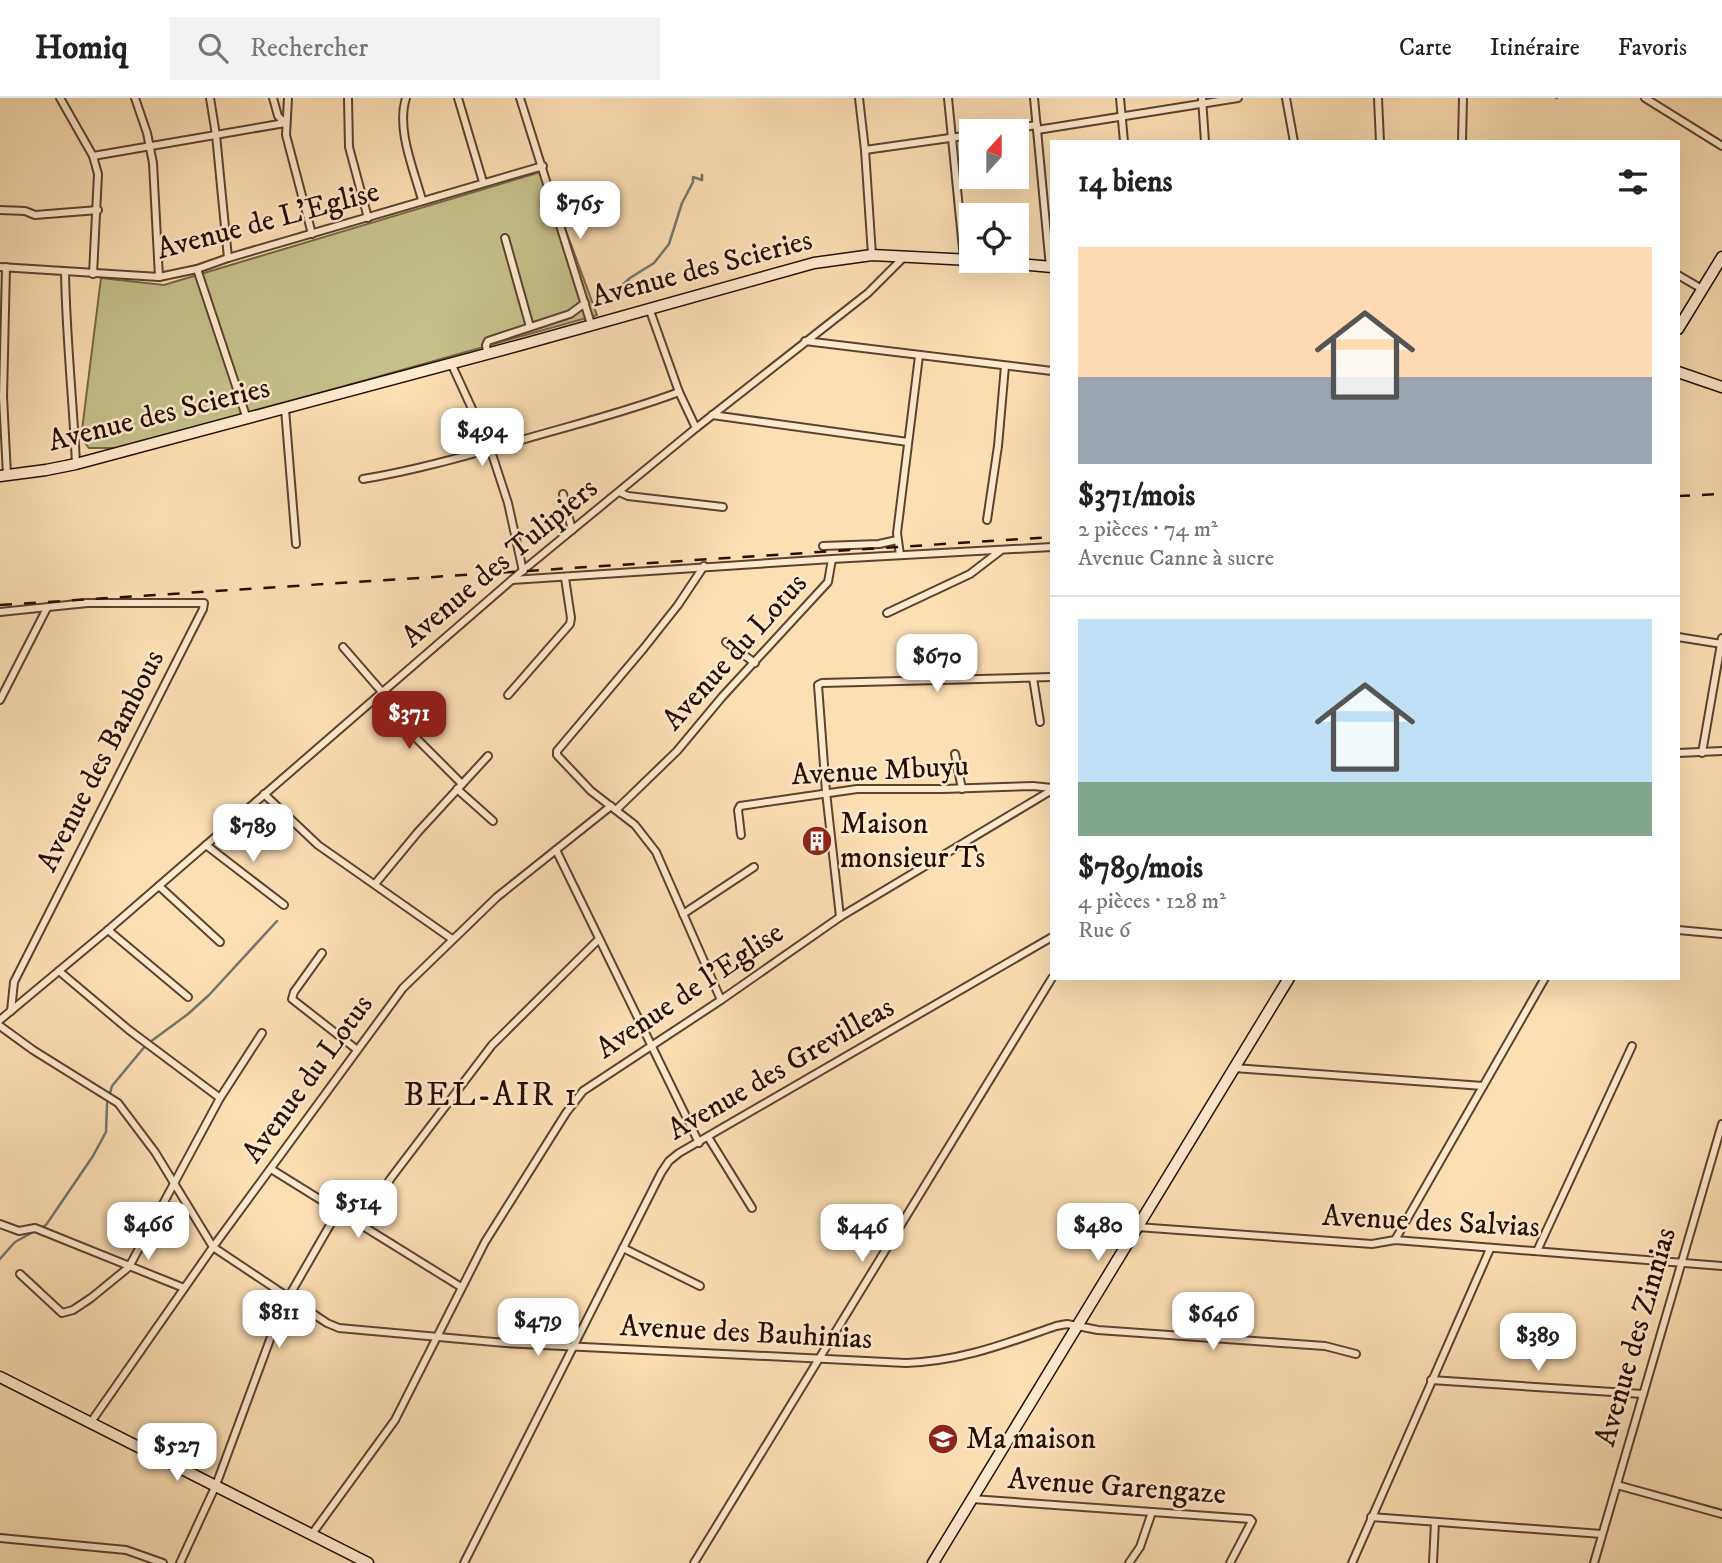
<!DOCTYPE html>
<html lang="fr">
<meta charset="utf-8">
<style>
body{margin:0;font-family:"IM FELL DW Pica",serif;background:#f2f2f2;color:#222;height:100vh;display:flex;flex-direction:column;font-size:26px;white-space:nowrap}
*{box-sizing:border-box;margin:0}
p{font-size:23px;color:#767676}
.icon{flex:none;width:38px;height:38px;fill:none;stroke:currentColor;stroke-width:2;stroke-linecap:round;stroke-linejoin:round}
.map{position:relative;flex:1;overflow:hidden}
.side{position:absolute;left:1050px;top:42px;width:630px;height:840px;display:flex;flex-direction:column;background:#fff;border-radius:0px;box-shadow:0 7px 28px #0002}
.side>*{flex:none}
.needle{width:46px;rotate:21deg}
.fabs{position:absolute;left:959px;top:21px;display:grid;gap:14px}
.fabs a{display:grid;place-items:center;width:70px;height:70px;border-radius:0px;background:#fff;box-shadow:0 7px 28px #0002;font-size:35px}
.price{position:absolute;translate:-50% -60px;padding:0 16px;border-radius:14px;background:#fff;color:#222;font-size:23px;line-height:46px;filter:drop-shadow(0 2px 4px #0008)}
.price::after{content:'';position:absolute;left:50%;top:42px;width:21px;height:16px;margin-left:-10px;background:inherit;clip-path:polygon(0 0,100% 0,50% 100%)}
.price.selected{background:#8f2418;color:#fff}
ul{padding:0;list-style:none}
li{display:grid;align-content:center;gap:14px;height:371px;padding:0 28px}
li+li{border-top:2px solid #e0e0e0}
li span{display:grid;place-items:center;height:217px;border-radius:0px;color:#555}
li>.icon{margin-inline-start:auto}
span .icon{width:126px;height:126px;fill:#fffc;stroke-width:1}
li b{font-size:30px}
h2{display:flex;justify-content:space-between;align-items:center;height:84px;padding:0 28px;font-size:30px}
header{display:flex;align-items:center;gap:42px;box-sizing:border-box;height:98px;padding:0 35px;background:#fff;border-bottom:2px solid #e0e0e0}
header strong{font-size:33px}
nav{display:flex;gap:38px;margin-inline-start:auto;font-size:24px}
.search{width:490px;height:63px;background:#f2f2f2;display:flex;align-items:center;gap:18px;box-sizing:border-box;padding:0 24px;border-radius:0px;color:#767676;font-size:26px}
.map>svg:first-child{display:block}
.green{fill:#c4c08a;stroke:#756846;stroke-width:2}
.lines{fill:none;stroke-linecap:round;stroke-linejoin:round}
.stream{stroke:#70766e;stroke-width:2.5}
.street-casing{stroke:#5c432e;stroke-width:10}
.secondary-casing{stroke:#260f02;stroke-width:13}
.street{stroke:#feeace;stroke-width:6}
.secondary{stroke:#feeace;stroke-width:10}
.rail{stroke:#260f02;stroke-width:2.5;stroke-dasharray:12 12;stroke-linecap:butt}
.labels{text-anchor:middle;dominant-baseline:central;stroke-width:5;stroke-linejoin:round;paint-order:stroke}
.street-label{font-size:30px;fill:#260f02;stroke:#feeace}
.poi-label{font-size:30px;fill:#260f02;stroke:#feeace;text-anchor:start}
.quarter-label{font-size:33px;letter-spacing:2px;fill:#260f02;stroke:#feeace}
</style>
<header>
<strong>Homiq</strong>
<div class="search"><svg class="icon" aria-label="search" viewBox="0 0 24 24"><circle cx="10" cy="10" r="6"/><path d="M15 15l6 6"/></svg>Rechercher</div>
<nav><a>Carte</a><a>Itinéraire</a><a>Favoris</a></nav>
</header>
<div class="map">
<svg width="1722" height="1465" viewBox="0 0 1722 1465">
<rect width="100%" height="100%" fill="#fddfb4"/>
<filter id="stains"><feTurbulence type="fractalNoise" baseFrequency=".00286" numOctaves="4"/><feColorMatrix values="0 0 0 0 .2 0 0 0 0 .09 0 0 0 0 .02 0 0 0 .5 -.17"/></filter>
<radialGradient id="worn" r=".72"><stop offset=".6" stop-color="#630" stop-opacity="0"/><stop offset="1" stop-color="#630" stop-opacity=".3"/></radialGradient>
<polygon class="green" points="544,73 597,217 124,350 89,350 81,340 101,180 164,187"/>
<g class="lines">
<g class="stream">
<polyline points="1556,0 1557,0"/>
<polyline points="616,193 630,180 654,165 669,146 682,105 693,84 693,79 702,82 702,77"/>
<polyline points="0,1161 15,1144 46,1127 93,1058 106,1034 107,1006 112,988 146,947 188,916 209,897 277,823"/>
</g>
<g class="street-casing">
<g id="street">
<polyline points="60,0 93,58 98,76 93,176"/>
<polyline points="135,0 147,35 153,65 159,179"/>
<polyline points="210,0 216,37 228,160"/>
<polyline points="273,0 278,18 285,25"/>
<polyline points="288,0 286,37 312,136"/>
<polyline points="348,0 349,49 368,120"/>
<path d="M406 0C396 31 414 72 422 102"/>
<polyline points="458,0 483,84"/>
<polyline points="520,0 591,226"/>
<polyline points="859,0 865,52 872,157"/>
<polyline points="948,0 964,161"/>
<polyline points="1034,0 1050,169"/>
<polyline points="1120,0 1124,44"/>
<polyline points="1202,0 1205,44"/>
<polyline points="1286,0 1294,44"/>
<polyline points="1378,0 1380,44"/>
<polyline points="1645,0 1722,48"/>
<polyline points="1037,32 1238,0"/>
<polyline points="998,33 1037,27"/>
<polyline points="1462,44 1463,0"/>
<polyline points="865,52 971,37"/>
<polyline points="93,58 285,25"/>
<polyline points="0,112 25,113 35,117 98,112"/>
<polyline points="505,140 530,229"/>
<polyline points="0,169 159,179 197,171 228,160 543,68"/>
<polyline points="6,169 3,299 7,377"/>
<polyline points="197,171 247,321"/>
<path d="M65 174C66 238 73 302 76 366"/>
<polyline points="1678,177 1702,191"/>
<polyline points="649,210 679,294 696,330"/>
<polyline points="805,243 1052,273"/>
<polyline points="487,255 486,247 488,243 570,216 585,205"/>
<polyline points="451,265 490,350 508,405 523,473"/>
<polyline points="285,311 296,446"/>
<polyline points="712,317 908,344"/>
<path d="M363 381C418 372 472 356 525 341 577 326 629 313 679 294"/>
<polyline points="619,394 628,398 723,409"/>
<polyline points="563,396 572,432"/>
<polyline points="987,422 998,348 1005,268"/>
<polyline points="823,448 879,446 897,442"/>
<polyline points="900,457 897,435 919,258"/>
<polyline points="704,468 678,507 644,550 557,653 557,657 591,693 635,727 656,754 721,902"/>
<polyline points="512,482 832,461 1052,449"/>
<polyline points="0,514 87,505 204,505 203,511 14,884 11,913"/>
<polyline points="887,515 970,476 1000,453"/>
<polyline points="1678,539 1722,546"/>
<polyline points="726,544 755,565"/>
<polyline points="343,549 382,594"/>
<polyline points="1033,580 1040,624"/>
<polyline points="508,597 570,526 571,520 565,480"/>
<polyline points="376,600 462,686"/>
<polyline points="0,602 47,510"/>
<polyline points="1678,655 1722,653"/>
<polyline points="1702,655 1722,540"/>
<polyline points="955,656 962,691"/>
<polyline points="457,691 493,723"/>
<polyline points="264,696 318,747 452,841"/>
<polyline points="616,712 677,653 722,599 828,484 832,461"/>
<polyline points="741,737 738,712 740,708 857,691 943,691 1033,688 1052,690"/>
<polyline points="206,747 284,807"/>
<polyline points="556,752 699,1045"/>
<polyline points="375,786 418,734 488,658"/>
<polyline points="159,788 220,844"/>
<polyline points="683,816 754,769"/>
<polyline points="840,819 826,694 818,587 822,585 1052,579"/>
<polyline points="108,832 188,899"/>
<polyline points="1678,832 1722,836"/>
<polyline points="322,855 294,894 292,901 356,951"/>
<polyline points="59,873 129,932 220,1000"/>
<polyline points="0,922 108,832 521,474 696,330 868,195 905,158"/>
<path d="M0 928 33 952 118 1005 155 1054 213 1149 327 1225 339 1230 505 1245 906 1265C962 1263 1004 1246 1056 1228L1067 1226 1098 1232 1325 1248 1356 1256"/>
<polyline points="1234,970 1483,988"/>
<polyline points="708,1039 752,1110"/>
<polyline points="271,1071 461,1189"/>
<polyline points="0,1126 19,1133 35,1130 184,1190"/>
<polyline points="360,1127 391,1080 492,947 599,841"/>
<polyline points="1137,1129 1372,1146 1395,1142 1722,1168"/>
<polyline points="1395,1142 1545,880"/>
<polyline points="623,1150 700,1188"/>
<polyline points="1537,1153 1632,948"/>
<polyline points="20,1176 62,1215 73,1212 91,1200 129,1169 220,1000 262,935"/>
<polyline points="1431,1282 1643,1296"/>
<polyline points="91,1324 213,1149 403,890 497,799 611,708"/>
<polyline points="1617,1387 1722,1416"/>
<polyline points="972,1401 1250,1421 1252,1423 1230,1465"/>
<polyline points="1371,1419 1602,1436"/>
<polyline points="312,1436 395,1322 485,1144 566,1015 583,993 721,902 840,819 1052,692"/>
<polyline points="0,1440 126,1452 163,1465"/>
<polyline points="180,1465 216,1387 281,1212 338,1113"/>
<polyline points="464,1465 661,1075 669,1063 679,1055 1052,839"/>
<polyline points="694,1465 1052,880"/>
<polyline points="1129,1465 1140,1449 1152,1414"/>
<polyline points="1352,1465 1490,1151"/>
<polyline points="1433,1465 1435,1424"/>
<polyline points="1594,1465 1722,1026"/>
</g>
</g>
<g class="secondary-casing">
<g id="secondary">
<polyline points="984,163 1052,169"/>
<polyline points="1678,231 1722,159"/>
<polyline points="1678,274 1722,289"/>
<polyline points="0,378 46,372 76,366 524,246 814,165 872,157 971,162"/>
<polyline points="0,1279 368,1465"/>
<polyline points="933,1465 1289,880"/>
</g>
</g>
<use href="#street" class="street"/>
<use href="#secondary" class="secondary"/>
<g class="rail">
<polyline points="1678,398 1722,396"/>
<polyline points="0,507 1052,439"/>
</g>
</g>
<defs>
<g id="building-disc" transform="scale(1.575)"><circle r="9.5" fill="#8f2418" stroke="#feeace"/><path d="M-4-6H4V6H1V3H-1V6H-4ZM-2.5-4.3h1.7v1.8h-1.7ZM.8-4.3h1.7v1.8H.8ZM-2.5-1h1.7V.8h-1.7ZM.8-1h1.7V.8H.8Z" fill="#fff"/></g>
<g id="school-disc" transform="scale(1.575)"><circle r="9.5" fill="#8f2418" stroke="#feeace"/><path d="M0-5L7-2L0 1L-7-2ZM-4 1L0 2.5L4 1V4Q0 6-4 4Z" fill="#fff"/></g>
</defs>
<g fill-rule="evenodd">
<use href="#building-disc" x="817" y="743"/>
<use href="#school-disc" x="943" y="1341"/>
</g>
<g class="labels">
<g class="street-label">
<text transform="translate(268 123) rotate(-15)">Avenue de L'Eglise</text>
<text transform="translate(702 171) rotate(-15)">Avenue des Scieries</text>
<text transform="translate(159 317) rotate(-14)">Avenue des Scieries</text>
<text transform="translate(500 465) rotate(-40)">Avenue des Tulipiers</text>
<text transform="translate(735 554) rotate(-48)">Avenue du Lotus</text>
<text transform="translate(101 663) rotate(-63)">Avenue des Bambous</text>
<text transform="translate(880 673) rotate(-3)">Avenue Mbuyu</text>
<text transform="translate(690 893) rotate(-34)">Avenue de l'Eglise</text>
<text transform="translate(781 971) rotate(-30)">Avenue des Grevilleas</text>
<text transform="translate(308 981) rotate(-54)">Avenue du Lotus</text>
<text transform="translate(1431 1124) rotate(3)">Avenue des Salvias</text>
<text transform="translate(746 1235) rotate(3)">Avenue des Bauhinias</text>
<text transform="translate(1636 1239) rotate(-74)">Avenue des Zinnias</text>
<text transform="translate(1117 1389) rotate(4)">Avenue Garengaze</text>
</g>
<g class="poi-label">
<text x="840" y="726">Maison<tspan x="840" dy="34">monsieur Ts</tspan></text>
<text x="966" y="1341">Ma maison</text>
</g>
<g class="quarter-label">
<text x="491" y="997">BEL-AIR 1</text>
</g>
</g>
<rect width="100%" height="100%" filter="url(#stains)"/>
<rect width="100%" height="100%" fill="url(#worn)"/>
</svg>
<div class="fabs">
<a><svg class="needle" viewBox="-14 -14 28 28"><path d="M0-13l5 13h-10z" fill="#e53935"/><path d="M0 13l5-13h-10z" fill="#767676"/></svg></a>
<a><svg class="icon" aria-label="locate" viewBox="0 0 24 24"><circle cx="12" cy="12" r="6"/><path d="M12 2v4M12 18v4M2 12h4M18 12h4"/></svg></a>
</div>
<b class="price" style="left:580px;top:143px">$765</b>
<b class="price" style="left:482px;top:370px">$494</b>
<b class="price" style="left:937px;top:596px">$670</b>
<b class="price selected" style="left:409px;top:653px">$371</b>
<b class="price" style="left:253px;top:766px">$789</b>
<b class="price" style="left:358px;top:1142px">$514</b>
<b class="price" style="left:148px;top:1164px">$466</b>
<b class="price" style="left:1098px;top:1165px">$480</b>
<b class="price" style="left:862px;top:1166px">$446</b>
<b class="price" style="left:279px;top:1252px">$811</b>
<b class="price" style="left:1213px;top:1254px">$646</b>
<b class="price" style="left:538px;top:1260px">$479</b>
<b class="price" style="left:1538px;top:1275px">$389</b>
<b class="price" style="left:177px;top:1385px">$527</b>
<section class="side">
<h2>14 biens<svg class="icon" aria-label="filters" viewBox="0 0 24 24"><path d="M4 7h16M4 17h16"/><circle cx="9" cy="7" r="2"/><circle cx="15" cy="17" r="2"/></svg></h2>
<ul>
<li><span style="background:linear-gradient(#ffd9b3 60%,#9aa5b1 0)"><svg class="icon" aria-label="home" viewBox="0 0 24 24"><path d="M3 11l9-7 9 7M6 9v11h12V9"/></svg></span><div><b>$371/mois</b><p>2 pièces · 74 m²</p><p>Avenue Canne à sucre</p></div></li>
<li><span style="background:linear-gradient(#bfe0f5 75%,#7fa58c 0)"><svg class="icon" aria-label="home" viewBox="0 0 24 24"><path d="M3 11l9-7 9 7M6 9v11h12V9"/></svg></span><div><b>$789/mois</b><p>4 pièces · 128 m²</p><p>Rue 6</p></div></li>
</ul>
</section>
</div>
